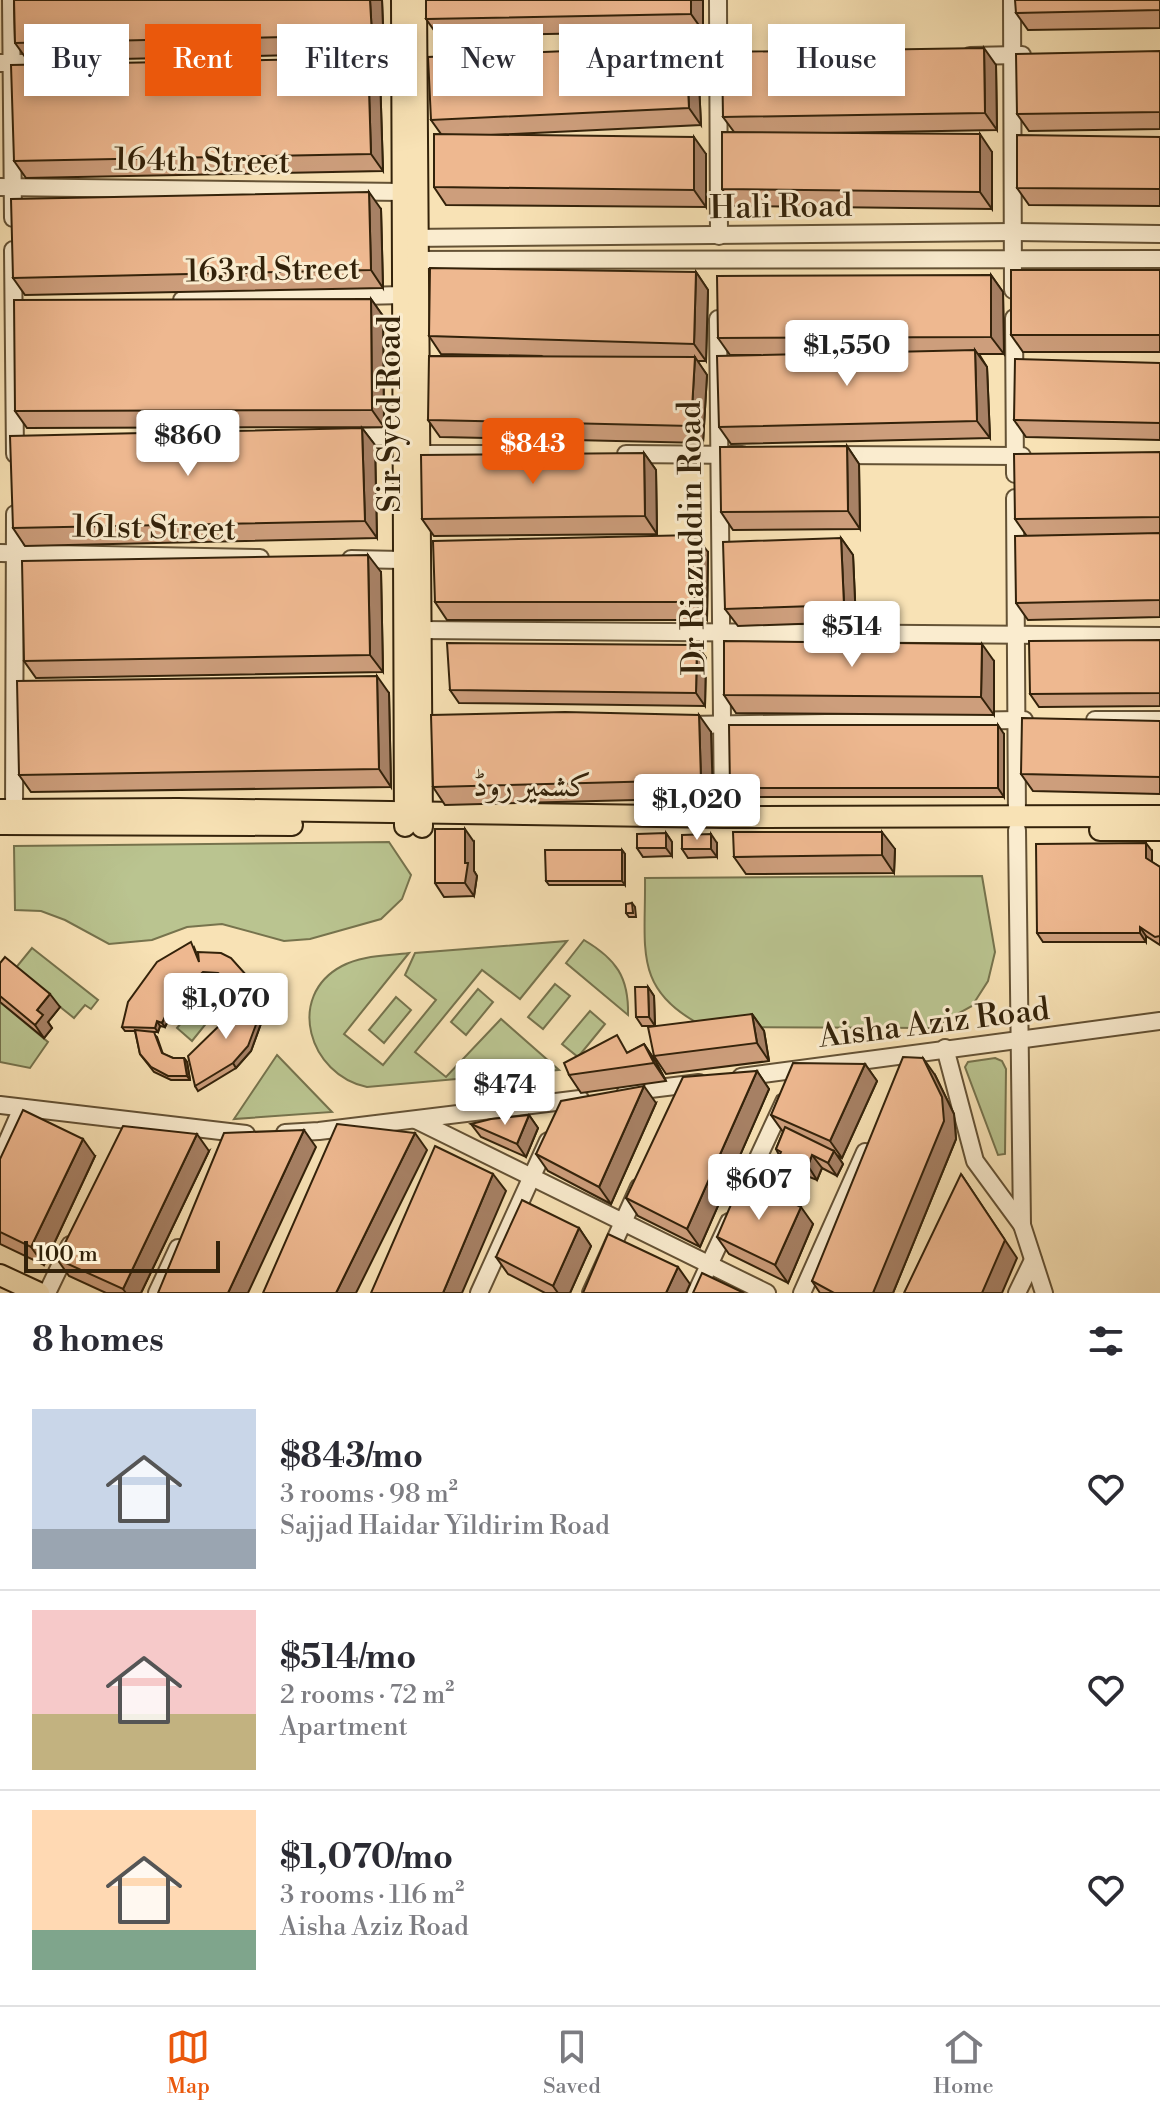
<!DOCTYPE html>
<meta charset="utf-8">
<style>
body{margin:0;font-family:"Libre Bodoni",Amiri,serif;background:#f7f7f7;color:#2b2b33;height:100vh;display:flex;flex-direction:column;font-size:30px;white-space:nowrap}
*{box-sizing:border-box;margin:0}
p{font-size:26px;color:#7c7c81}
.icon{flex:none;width:44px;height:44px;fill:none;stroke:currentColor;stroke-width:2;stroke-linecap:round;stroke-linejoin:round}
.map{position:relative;height:1293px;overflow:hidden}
.side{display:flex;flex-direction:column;background:#fff;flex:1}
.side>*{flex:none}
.top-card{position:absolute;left:24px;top:24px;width:1112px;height:72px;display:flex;gap:16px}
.scale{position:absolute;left:24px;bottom:20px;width:196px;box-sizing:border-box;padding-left:8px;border:4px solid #33220a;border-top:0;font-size:22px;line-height:28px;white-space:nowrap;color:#33220a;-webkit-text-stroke:6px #faeccf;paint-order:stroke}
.price{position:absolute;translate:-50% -68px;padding:0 18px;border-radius:8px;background:#fff;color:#222;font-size:26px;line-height:52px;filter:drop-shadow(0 2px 4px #0008)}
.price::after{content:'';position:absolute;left:50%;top:48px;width:24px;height:18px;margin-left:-12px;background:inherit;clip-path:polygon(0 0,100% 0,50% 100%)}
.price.active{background:#ea580c;color:#fff}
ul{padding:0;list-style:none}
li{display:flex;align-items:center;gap:24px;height:200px;padding:0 32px}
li+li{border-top:2px solid #e1e1e2}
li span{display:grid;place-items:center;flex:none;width:224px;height:160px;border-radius:0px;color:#555}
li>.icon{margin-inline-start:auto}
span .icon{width:96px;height:96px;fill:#fffc;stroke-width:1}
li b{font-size:34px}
h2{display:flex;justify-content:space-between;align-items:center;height:96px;padding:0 32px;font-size:34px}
.pill{padding:0 28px;border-radius:0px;background:#fff;box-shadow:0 4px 12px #0003;font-size:28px;line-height:72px}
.pill.active{background:#ea580c;color:#fff}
.tab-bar{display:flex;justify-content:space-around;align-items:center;height:112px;border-top:2px solid #e1e1e2;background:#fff;font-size:22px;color:#7c7c81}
.tab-bar a{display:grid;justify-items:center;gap:4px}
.tab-bar .active{color:#ea580c}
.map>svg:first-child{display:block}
.green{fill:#bac490;stroke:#76734d;stroke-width:2}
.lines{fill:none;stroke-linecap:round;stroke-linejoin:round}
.minor-casing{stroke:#645235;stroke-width:20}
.major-casing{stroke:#33220a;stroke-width:24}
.minor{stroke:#faeccf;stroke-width:16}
.major{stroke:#f8e2b5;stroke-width:20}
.wall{fill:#cd9e7c;stroke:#33220a;stroke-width:2}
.shaded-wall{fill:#a78165;stroke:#33220a;stroke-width:2}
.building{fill:#eeb890;stroke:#33220a;stroke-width:2}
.labels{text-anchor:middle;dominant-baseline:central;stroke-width:6;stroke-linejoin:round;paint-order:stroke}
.street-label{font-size:32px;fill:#33220a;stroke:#faeccf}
</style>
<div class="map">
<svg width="1160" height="1293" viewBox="0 0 1160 1293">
<rect width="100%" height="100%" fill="#f8e2b5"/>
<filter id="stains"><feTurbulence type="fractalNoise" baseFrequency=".0025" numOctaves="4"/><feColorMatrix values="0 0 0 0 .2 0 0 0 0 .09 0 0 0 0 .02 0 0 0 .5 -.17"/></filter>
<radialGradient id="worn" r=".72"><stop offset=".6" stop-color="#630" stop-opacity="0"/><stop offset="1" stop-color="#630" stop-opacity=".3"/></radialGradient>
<g class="green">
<polygon points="389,842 411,875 402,899 381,919 310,939 284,941 222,924 187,927 152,940 109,944 65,920 41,911 15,910 14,846"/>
<path d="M982 876 995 952 988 981 972 1006 932 1028 705 1027C632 991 646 949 645 878Z"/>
<path d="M584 940C616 959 629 977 628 1015L566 963Z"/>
<path d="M567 941 520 999 482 970 415 1052 446 1077 501 1019 559 1070 367 1087C309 1075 285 996 342 966 362 955 388 956 409 953L344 1034 383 1065 436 1000 405 975 415 953Z"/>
<polygon points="32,948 98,1000 91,1009 85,1005 74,1018 14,970"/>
<polygon points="555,984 570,996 543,1029 528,1017"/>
<polygon points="478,989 493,1002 466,1035 451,1022"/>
<polygon points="206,993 221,1005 192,1041 177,1028"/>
<polygon points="396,997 411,1010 384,1043 369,1030"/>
<polygon points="0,1002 48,1042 30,1068 0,1062"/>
<polygon points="590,1011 605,1024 578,1057 562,1044"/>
<polygon points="277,1055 332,1112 234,1119"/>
<polygon points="995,1058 1002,1061 1006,1069 1005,1154 998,1155 965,1067 968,1062"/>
<polygon points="770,1155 790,1165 775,1198 756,1189"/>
</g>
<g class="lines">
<g class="minor-casing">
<g id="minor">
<polyline points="11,0 13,218"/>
<polyline points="718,0 719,236"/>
<polyline points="1012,0 1013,290"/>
<polyline points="970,56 1022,55"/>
<polyline points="674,59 742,58"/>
<polyline points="0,63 114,63"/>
<polyline points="354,64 402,64"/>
<polyline points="0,187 403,192"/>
<polyline points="409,238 1013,232 1160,234"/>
<polyline points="13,250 15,454"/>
<polyline points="406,260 1160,259"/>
<polyline points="182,300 404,295"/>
<polyline points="1014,318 1015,474"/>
<polyline points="718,319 723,817"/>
<polyline points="348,437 405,436"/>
<polyline points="420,454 494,454"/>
<polyline points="626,454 742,455"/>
<polyline points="834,455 1022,456"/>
<polyline points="1015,498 1017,817"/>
<polyline points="0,553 260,558"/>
<polyline points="351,559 402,560"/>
<polyline points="421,630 1160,636"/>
<polyline points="1095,720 1160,720"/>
<polyline points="687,725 1024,720"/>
<polyline points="14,818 15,514"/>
<polyline points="1017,830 1022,1225 1044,1293"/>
<polyline points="945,1048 975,1161 1022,1225"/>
<polyline points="741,1077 1160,1021"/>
<polyline points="626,1092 699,1083"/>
<polyline points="0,1105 246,1134"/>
<polyline points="416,1120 767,1293"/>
<polyline points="285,1133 319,1131 580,1099"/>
<polyline points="0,1158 22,1108"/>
<polyline points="738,1201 784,1102"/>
<polyline points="47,1293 70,1245"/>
<polyline points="157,1293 178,1248"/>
<polyline points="479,1293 548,1141"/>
<polyline points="591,1293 639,1187"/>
<polyline points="696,1293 729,1222"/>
<polyline points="802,1293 865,1152"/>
<polyline points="1017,1293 1033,1260"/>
</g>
</g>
<g class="major-casing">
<g id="major">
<polyline points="402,0 405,826"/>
<polyline points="416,0 422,827"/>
<polyline points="0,810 178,809 723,817 1160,816"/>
<polyline points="0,824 292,825"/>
<polyline points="1100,830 1160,830"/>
<polyline points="0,1275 39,1293"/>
</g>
</g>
<use href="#minor" class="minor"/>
<use href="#major" class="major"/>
</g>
<g class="wall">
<polygon points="14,0 382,0 384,53 28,61 15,43"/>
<polygon points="703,0 703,31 438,36 426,19"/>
<polygon points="1160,0 1160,28 1028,30 1016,13"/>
<polygon points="1160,51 1160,129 1029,131 1017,114"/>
<polygon points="698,63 701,125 491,135 706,154 706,207 446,205 434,187 441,134 431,120"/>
<polygon points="996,65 997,130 829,133 992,152 992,209 734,206 722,189 734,132 723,117"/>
<polygon points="380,75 383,171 26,178 14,161"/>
<polygon points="1160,137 1160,206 1029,205 1017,188"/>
<polygon points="381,209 383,288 25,295 13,278"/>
<polygon points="1160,270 1160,352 1023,352 1011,335"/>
<polygon points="696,272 708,290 706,361 697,361 707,375 703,443 440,437 428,420 540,356 441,354 429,336"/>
<polygon points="991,275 1003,292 1004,354 979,354 987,367 990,438 731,444 719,427 760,355 730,355 718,338"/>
<polygon points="371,299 383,316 384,427 27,428 15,411"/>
<polygon points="1160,363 1160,440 1026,437 1014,420"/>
<polygon points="362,428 375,445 377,538 25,546 13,528"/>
<polygon points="847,446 859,464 860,529 733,530 721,512"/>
<polygon points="1160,452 1160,617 1028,620 1016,603 1026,535 1015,519"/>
<polygon points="644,453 656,470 657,534 434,536 422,519"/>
<polygon points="841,538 853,555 856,622 738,626 725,609"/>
<polygon points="708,552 707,620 447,620 435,602"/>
<polygon points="381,572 383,672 36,678 24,661"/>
<polygon points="1160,640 1160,706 1039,707 1030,694"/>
<polygon points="697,645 706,658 705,706 459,703 450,690"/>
<polygon points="994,661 994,715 736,713 724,695"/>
<polygon points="389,693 391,787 31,792 19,775"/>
<polygon points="1160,721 1160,794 1033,791 1021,774"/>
<polygon points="711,732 713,798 445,805 433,787"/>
<polygon points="1004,734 1004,797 736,797 730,788"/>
<polygon points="666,833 672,842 672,856 643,857 637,848"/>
<polygon points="474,842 474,871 477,876 474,896 444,897 435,883"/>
<polygon points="717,843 717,857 688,858 682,849"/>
<polygon points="895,849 894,873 746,874 734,857"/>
<polygon points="622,850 625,854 625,885 549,885 546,881"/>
<polygon points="1152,851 1152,862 1160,867 1160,945 1146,936 1146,942 1043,942 1037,933"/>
<polygon points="632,903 635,907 636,917 629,917 626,913"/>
<polygon points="194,947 198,957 247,976 250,980 255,1001 264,1003 267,1007 251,1051 236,1068 198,1091 195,1086 235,999 226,981 221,977 206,976 177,1002 165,1027 160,1026 158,1032 150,1032 157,1037 163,1054 173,1058 184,1058 187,1062 190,1080 171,1080 154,1072 140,1054 135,1031 125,1031 122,1027"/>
<polygon points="0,963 60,1007 48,1022 52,1028 44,1038 0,1002"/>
<polygon points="648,987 654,996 655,1026 642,1026 636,1017"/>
<polygon points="752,1014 764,1031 769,1061 666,1074 654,1056"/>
<polygon points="644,1044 656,1062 666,1081 581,1093 569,1075 629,1052"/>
<polygon points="865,1064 877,1081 842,1158 838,1156 843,1164 837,1176 822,1168 817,1180 807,1176 794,1203 813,1224 788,1283 729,1254 717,1237 772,1193 766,1185 779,1155 776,1149 783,1132 771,1115"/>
<polygon points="757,1071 769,1089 700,1247 638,1216 626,1198"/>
<polygon points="935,1075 954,1114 956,1139 893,1293 820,1293 812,1281"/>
<polygon points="656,1103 611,1204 548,1171 536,1154"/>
<polygon points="529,1115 538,1128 526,1157 481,1137 471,1124"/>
<polygon points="209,1151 141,1293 106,1293 69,1276 57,1259"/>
<polygon points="95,1156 44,1265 0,1244 0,1159"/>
<polygon points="579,1228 591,1246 570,1293 545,1293 508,1274 496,1257"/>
</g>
<g class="shaded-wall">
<polygon points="370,0 382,0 384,53 372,35"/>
<polygon points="691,0 703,0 703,31 691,14"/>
<polygon points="686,46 698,63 701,125 689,108"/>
<polygon points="984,48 996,65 997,130 985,113"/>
<polygon points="368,58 380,75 383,171 371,154"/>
<polygon points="980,134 992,152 992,209 980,192"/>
<polygon points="694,137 706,154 706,207 694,190"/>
<polygon points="369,192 381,209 383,288 371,270"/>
<polygon points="696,272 708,290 706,361 694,344"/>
<polygon points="991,275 1003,292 1004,354 991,337"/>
<polygon points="371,299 383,316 384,427 372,410"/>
<polygon points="975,350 987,367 990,438 977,421"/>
<polygon points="695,357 707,375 703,443 691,426"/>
<polygon points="362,428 375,445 377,538 365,521"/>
<polygon points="847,446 859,464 860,529 848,511"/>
<polygon points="644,453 656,470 657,534 645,516"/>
<polygon points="695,535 708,552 707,620 694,602"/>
<polygon points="841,538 853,555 856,622 844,605"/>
<polygon points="368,555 381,572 383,672 370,655"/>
<polygon points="982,644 994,661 994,715 981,697"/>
<polygon points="697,645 706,658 705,706 696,693"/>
<polygon points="377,676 389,693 391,787 379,769"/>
<polygon points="699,715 711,732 713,798 701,780"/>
<polygon points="998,725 1004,734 1004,797 998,788"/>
<polygon points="465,829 474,842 474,871 477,876 474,896 465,883"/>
<polygon points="882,832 895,849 894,873 882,855"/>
<polygon points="666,833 672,842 672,856 666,848"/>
<polygon points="711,834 717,843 717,857 711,849"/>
<polygon points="1146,843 1152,851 1152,866 1146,858"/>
<polygon points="622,850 625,854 625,885 622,881"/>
<polygon points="1140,927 1146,936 1146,942 1140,933"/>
<polygon points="247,976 250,980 255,1001 252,997"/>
<polygon points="648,987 654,996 655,1026 649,1017"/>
<polygon points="50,994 60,1007 48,1022 52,1028 44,1038 35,1025 37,1010"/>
<polygon points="174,997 177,1002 165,1027 162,1023"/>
<polygon points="264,1003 267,1007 251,1051 236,1068 233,1063"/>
<polygon points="752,1014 764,1031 769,1061 757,1043"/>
<polygon points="157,1021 160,1026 158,1032 155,1028"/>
<polygon points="644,1044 656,1062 666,1081 654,1063"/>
<polygon points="184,1058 187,1062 190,1080 187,1076"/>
<polygon points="923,1058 935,1075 954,1114 956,1139 893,1293 873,1293"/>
<polygon points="865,1064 877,1081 842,1158 830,1141"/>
<polygon points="757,1071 769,1089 700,1247 687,1229"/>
<polygon points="644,1086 656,1103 611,1204 599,1187"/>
<polygon points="529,1115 538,1128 526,1157 517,1144"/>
<polygon points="304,1130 316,1147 248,1293 228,1293"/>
<polygon points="415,1133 427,1150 356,1293 336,1293"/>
<polygon points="197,1134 209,1151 141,1293 126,1293 123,1289"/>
<polygon points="83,1139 95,1156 44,1265 31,1247"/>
<polygon points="834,1151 843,1164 837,1176 828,1163"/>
<polygon points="812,1155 822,1168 817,1180 808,1166"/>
<polygon points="798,1163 807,1176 792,1207 783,1194"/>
<polygon points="493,1174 506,1191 462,1293 443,1293"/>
<polygon points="961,1174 1017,1258 1002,1293 982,1293"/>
<polygon points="801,1207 813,1224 788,1283 775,1265"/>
<polygon points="579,1228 591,1246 570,1293 558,1293 553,1286"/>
<polygon points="678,1267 690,1284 686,1293 666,1293"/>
</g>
<g class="building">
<polygon points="14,0 370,0 372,35 15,43"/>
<polygon points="426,0 691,0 691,14 426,19"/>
<polygon points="1015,0 1160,0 1160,10 1016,13"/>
<polygon points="686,46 689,108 431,120 428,57"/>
<polygon points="984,48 985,113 723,117 722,52"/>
<polygon points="1160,51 1160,112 1017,114 1016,54"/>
<polygon points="368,58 371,154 14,161 11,65"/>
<polygon points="722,132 980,134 980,192 722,189"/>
<polygon points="434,134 694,137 694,190 434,187"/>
<polygon points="1017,135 1160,137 1160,189 1017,188"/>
<polygon points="369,192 371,270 13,278 11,199"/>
<polygon points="430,268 696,272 694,344 429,336"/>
<rect x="1011" y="270" width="149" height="65"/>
<polygon points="991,275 991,337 718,338 717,276"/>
<polygon points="371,299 372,410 15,411 14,300"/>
<polygon points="975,350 977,421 719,427 717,356"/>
<polygon points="429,356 695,357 691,426 428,420"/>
<polygon points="1015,359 1160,363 1160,423 1014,420"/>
<polygon points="362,428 365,521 13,528 10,436"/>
<polygon points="847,446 848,511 721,512 720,447"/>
<polygon points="1160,452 1160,517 1015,519 1014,454"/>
<polygon points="644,453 645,516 422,519 421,455"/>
<polygon points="1160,533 1160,600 1016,603 1015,536"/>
<polygon points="695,535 694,602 435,602 433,541"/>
<polygon points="841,538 844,605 725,609 723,542"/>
<polygon points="368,555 370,655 24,661 22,561"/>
<polygon points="1160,640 1160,693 1030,694 1029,641"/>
<polygon points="724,641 982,644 981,697 724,695"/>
<polygon points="447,643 697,645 696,693 450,690"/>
<polygon points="377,676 379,769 19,775 17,681"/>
<polygon points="565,712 699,715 701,780 433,787 431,715"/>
<polygon points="1022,718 1160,721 1160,777 1021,774"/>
<polygon points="729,725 998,725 998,788 730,788"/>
<polygon points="435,829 465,829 465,863 468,863 465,883 435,883"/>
<polygon points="733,832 882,832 882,855 734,857"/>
<polygon points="666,833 666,848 637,848 637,834"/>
<polygon points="711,834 711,849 682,849 682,835"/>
<polygon points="1146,843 1146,858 1160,867 1160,936 1155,937 1140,927 1140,933 1037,933 1036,844"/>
<polygon points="545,850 622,850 622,881 546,881"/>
<polygon points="632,903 633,913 626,913 626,904"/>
<polygon points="191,942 199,962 198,952 221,953 231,958 247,976 252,997 232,995 225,978 218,973 203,972 174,997 162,1023 157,1021 155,1028 122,1027 128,1002 157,962"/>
<polygon points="5,957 50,994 37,1010 43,1015 35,1025 0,996 0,963"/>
<polygon points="635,987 648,987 649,1017 636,1017"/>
<polygon points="232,999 264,1003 248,1046 233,1063 195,1086 188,1056 225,1020 228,1005 233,1005"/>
<polygon points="752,1014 757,1043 654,1056 648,1027"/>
<polygon points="135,1030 154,1032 162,1053 173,1058 184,1058 187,1076 168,1076 151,1067 140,1054"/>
<polygon points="617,1035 627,1053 644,1044 654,1063 569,1075 564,1063"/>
<polygon points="903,1057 923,1058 942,1097 944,1121 873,1293 834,1293 812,1281"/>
<polygon points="793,1063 865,1064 830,1141 771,1115"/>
<polygon points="757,1071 687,1229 626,1198 683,1077"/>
<polygon points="644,1086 599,1187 536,1154 561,1101"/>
<polygon points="23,1110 83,1139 31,1247 0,1232 0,1159"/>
<polygon points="529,1115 517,1144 471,1124 491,1119"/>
<polygon points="337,1124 415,1133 336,1293 263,1293"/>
<polygon points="123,1126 197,1134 123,1289 57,1259"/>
<polygon points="785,1127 834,1151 828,1163 812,1155 808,1166 798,1163 783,1194 766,1185 781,1152 776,1149"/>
<polygon points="304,1130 228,1293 158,1293 224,1133"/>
<polygon points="435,1146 493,1174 443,1293 371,1293"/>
<polygon points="961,1174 1005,1240 982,1293 904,1293"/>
<polygon points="742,1179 801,1207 775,1265 717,1237"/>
<polygon points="522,1200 579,1228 553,1286 496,1257"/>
<polygon points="608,1234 678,1267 666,1293 583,1293"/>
<polygon points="702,1273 744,1293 693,1293"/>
</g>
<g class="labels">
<g class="street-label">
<text transform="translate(202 161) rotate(1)">164th Street</text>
<text transform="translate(781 207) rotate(-1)">Hali Road</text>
<text transform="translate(273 270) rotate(-1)">163rd Street</text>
<text transform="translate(390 414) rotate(-90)">Sir Syed Road</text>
<text transform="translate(154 528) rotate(1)">161st Street</text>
<text transform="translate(692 538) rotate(-91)">Dr Riazuddin Road</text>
<text x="532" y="786">کشمیر روڈ</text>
<text transform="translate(934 1023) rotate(-7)">Aisha Aziz Road</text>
</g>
</g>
<rect width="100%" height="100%" filter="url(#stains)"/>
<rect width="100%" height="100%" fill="url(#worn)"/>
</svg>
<div class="scale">100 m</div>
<b class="price" style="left:847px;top:388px">$1,550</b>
<b class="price" style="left:188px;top:478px">$860</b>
<b class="price active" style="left:533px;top:486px">$843</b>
<b class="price" style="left:852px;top:669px">$514</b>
<b class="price" style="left:697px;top:842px">$1,020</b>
<b class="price" style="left:226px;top:1041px">$1,070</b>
<b class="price" style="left:505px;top:1127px">$474</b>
<b class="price" style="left:759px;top:1222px">$607</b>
<div class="top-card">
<a class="pill">Buy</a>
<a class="pill active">Rent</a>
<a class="pill">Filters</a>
<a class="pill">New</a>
<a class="pill">Apartment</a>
<a class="pill">House</a>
</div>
</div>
<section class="side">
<h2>8 homes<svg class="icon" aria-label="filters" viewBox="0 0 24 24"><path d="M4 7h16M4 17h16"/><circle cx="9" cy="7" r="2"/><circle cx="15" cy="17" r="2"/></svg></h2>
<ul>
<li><span style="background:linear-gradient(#c9d6e8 75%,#9aa5b1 0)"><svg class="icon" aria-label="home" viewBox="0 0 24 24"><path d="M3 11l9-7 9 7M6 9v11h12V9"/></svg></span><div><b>$843/mo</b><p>3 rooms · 98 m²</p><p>Sajjad Haidar Yildirim Road</p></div><svg class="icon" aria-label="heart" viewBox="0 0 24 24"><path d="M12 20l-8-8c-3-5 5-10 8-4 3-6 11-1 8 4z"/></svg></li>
<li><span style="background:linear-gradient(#f6c9c9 65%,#c2b280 0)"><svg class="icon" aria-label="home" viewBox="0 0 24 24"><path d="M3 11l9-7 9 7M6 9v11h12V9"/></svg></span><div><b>$514/mo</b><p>2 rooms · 72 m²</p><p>Apartment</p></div><svg class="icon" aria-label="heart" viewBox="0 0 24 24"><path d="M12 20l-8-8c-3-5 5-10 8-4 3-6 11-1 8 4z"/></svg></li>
<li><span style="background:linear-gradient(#ffd9b3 75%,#7fa58c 0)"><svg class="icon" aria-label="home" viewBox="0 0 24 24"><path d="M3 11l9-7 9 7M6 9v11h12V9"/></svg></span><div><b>$1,070/mo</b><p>3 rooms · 116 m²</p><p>Aisha Aziz Road</p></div><svg class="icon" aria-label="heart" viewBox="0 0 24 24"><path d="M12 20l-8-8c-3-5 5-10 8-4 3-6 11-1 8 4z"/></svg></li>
</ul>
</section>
<nav class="tab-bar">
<a class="active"><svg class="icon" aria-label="map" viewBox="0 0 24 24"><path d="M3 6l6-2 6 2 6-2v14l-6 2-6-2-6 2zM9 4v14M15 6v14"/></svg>Map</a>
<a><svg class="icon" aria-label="saved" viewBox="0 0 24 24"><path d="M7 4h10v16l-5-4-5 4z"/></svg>Saved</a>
<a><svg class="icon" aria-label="home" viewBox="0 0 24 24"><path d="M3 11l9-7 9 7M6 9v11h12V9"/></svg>Home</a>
</nav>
